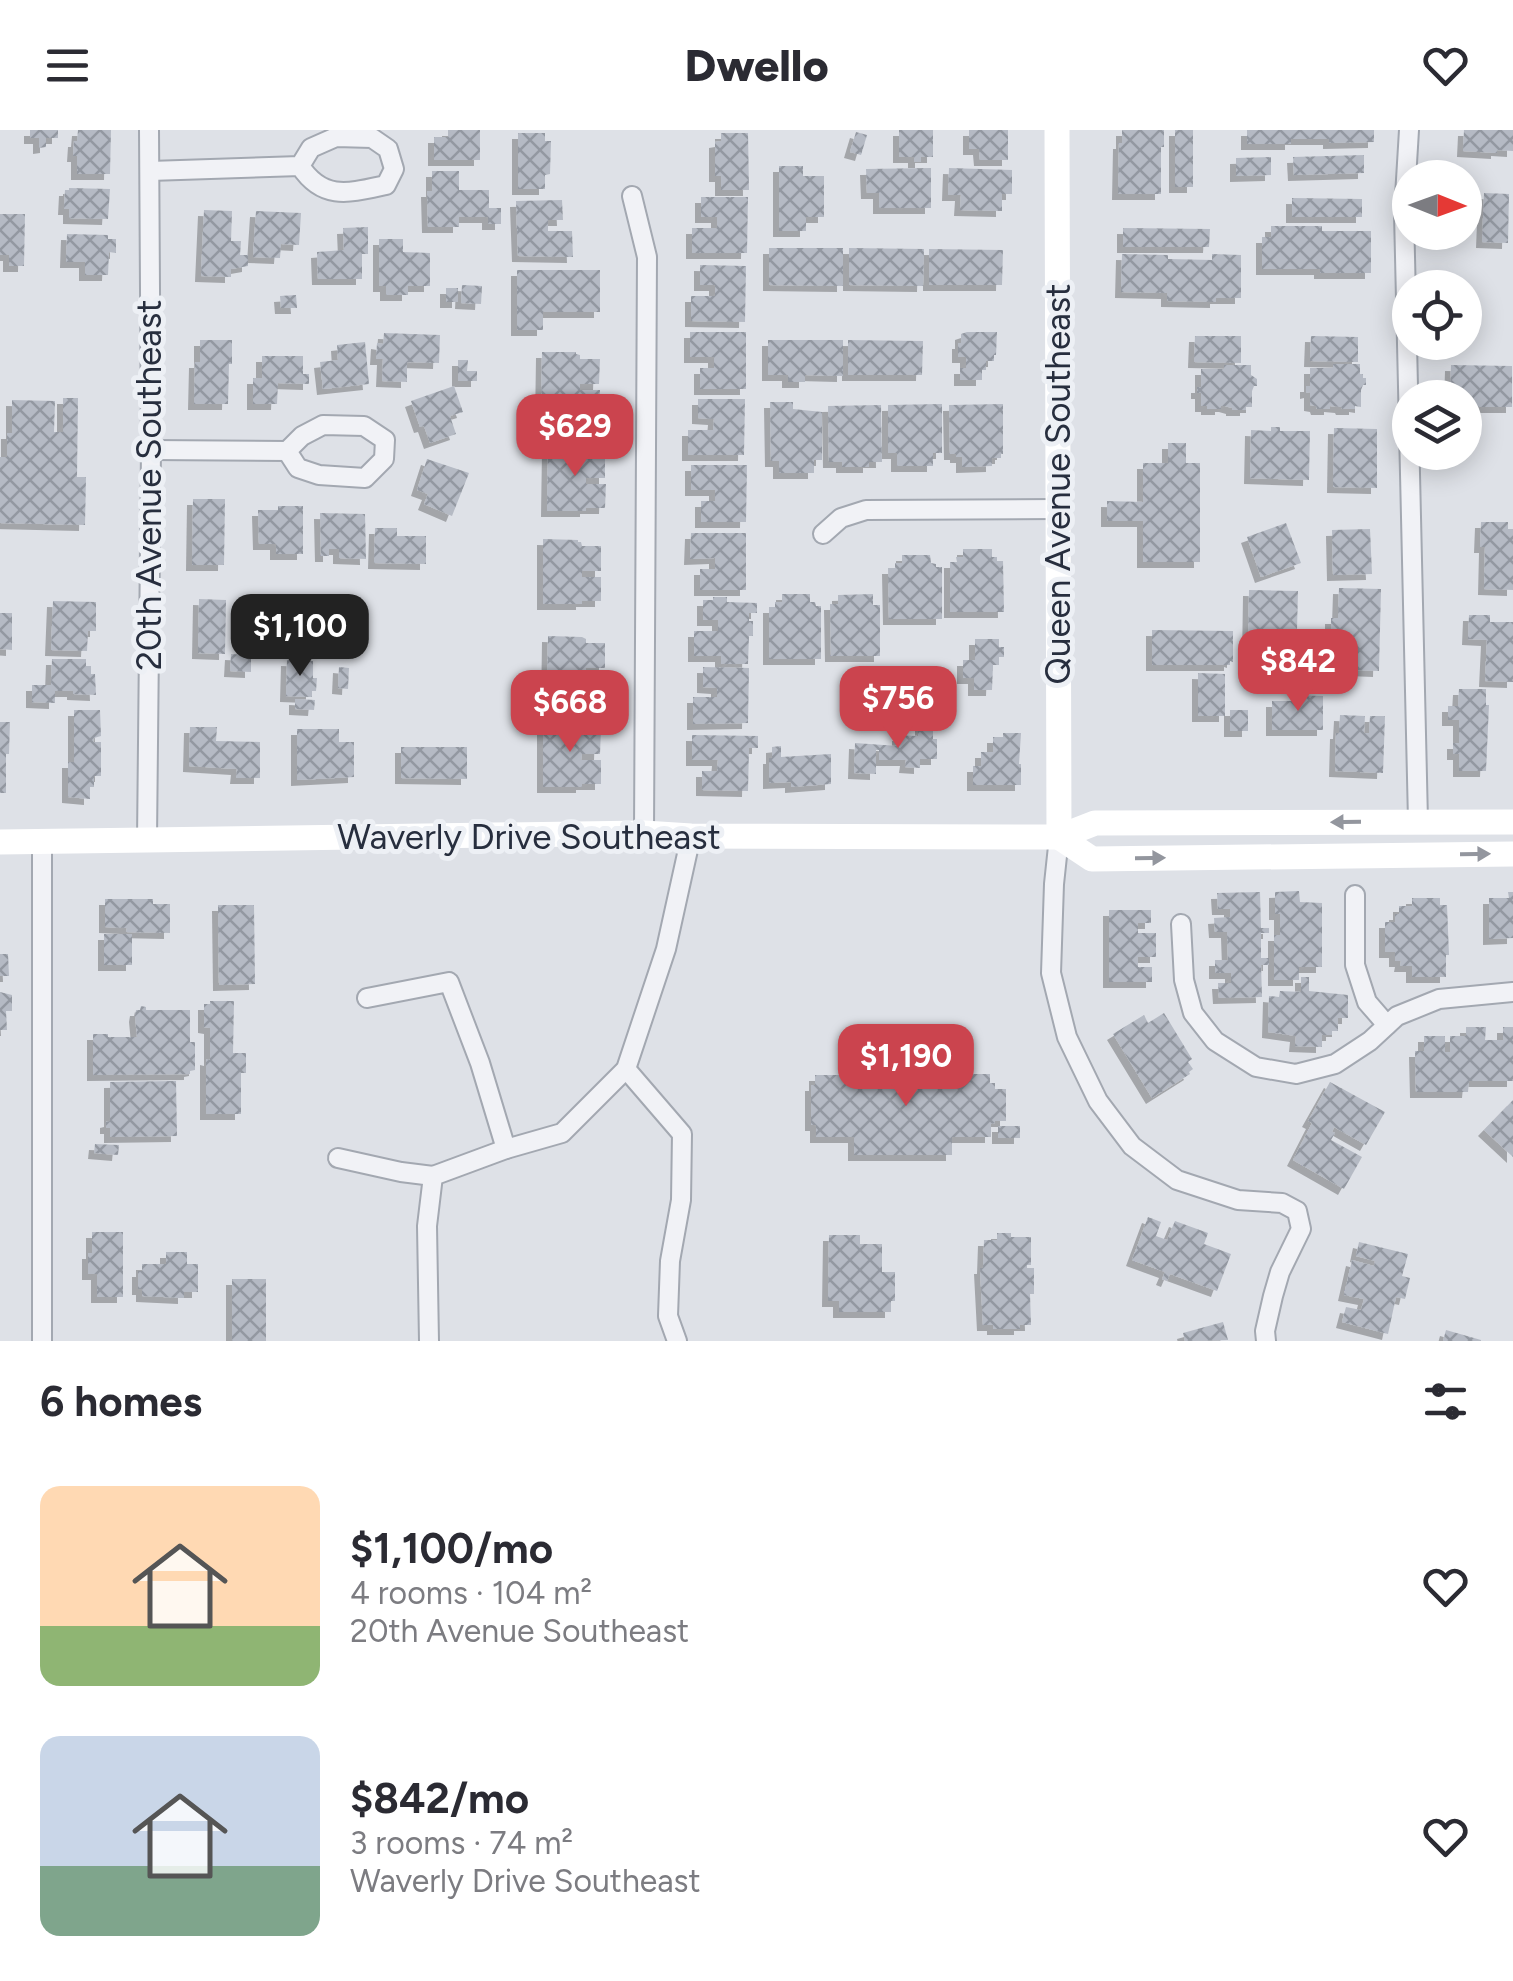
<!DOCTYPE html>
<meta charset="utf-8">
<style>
body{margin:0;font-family:Figtree,sans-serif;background:#f7f7f7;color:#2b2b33;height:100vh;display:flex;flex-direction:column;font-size:38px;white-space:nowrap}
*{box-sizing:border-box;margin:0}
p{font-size:32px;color:#7c7c81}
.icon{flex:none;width:55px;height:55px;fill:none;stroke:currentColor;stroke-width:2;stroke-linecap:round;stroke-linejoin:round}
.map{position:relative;height:1211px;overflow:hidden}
.panel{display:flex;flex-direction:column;background:#fff;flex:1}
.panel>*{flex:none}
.needle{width:65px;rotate:91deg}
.fabs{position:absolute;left:1392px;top:30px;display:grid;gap:20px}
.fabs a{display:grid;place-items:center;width:90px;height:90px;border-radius:50%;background:#fff;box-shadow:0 5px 25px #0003;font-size:50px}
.price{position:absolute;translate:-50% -85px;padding:0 22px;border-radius:20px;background:#cb444e;color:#fff;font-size:32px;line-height:65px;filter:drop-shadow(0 2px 5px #0008)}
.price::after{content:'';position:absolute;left:50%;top:60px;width:30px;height:22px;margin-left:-15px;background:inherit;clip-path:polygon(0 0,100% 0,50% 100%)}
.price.active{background:#222;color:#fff}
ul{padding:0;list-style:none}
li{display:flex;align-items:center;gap:30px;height:250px;padding:0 40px}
li span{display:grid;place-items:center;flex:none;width:280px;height:200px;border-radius:20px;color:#555}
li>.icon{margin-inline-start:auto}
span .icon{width:120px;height:120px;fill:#fffc;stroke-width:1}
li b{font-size:42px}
h2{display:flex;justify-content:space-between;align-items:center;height:120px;padding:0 40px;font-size:42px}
header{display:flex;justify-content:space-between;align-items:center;height:130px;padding:0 40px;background:#fff;font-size:45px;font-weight:800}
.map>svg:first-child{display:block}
.building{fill:url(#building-cross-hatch);filter:url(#shadow)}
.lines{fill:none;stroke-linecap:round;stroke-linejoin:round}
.minor-casing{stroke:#a3a8b1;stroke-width:22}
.minor{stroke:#f1f2f6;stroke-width:18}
.secondary{stroke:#fff;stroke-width:25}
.oneway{fill:#93969e}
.labels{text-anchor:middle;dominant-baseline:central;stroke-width:10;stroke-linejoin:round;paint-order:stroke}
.street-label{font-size:35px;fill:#272e3e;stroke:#edf0f5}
</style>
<header><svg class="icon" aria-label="menu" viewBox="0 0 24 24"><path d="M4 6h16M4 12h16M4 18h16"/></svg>Dwello<svg class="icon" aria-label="heart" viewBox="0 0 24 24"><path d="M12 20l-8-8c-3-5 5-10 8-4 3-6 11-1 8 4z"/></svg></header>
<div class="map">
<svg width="1513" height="1211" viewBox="0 0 1513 1211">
<defs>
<pattern id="building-cross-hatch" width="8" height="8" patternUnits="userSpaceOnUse" patternTransform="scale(2.5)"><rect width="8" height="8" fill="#b5bac4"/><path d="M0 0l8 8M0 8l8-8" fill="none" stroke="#9398a1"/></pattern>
<filter id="shadow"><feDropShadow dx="-6" dy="6" stdDeviation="0" flood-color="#0004"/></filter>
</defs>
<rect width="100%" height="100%" fill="#dee1e7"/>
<g class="building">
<polygon points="30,0 58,0 58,8 46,8 46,17 39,18 39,8 30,8"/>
<polygon points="78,0 111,0 110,44 77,44 77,26 73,26 74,11 77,11"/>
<polygon points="448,0 480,0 480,30 434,30 434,7 448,7"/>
<polygon points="899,0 933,0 933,27 921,27 921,32 914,32 914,27 899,27"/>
<polygon points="969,0 1008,0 1008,30 980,30 979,19 969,19"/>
<polygon points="1122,0 1164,0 1164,17 1161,17 1161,64 1118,64 1119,13 1122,13"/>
<rect x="1175" y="0" width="18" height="57"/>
<polygon points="1247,0 1374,0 1374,12 1329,13 1329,9 1291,9 1291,14 1247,14"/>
<polygon points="1464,0 1513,0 1513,21 1497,20 1497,23 1463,21"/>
<polygon points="856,2 867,5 861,25 850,22"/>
<polygon points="518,3 545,3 545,11 551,11 550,44 545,45 545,59 518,59"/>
<polygon points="721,3 748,3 749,60 721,60 721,46 715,46 715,12 721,11"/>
<polygon points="1364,25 1364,43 1294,45 1293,27"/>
<polygon points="1271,27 1271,45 1236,46 1236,28"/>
<polygon points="779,36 803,36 803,46 824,46 824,87 806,87 806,101 779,101"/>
<polygon points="931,38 931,78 879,78 879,63 867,63 866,39"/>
<polygon points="949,38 1012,40 1012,64 1002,64 1002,81 960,80 961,65 948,65"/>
<polygon points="432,41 459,41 459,60 489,60 489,78 501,78 501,94 488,94 488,87 459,87 459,97 428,97 427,61 432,61"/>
<polygon points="69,58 110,59 108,89 69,88 69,79 64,79 65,60 69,60"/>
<polygon points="1484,63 1509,64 1508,113 1482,112"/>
<polygon points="701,67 748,67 747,123 692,123 692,98 717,98 717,87 701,87"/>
<polygon points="1292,68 1362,69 1362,87 1292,87"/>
<polygon points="562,70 563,90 548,90 548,101 572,101 573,127 518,126 516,71"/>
<polygon points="204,80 232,81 231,111 241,111 240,125 248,125 248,136 231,139 231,147 201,146"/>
<polygon points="256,81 301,83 299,115 281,114 280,128 253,127"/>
<polygon points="0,84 25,84 24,136 9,136 9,125 0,125"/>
<polygon points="1271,96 1322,96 1322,101 1371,101 1371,143 1320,143 1320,139 1262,139 1262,107 1271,107"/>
<polygon points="368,97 368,124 362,124 362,149 318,149 317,122 344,120 343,98"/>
<polygon points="1123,98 1210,99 1209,117 1123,117"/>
<polygon points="67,104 108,105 108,109 116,109 116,123 109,122 108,145 85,145 85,132 66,132"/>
<polygon points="379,109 403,109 403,122 430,123 430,156 408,156 408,165 386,165 386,156 379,156"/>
<polygon points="769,118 843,118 843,156 769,155"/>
<polygon points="849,118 924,119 923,156 849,155"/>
<polygon points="929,119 1003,120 1002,155 929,155"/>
<polygon points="1122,124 1168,125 1168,129 1212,130 1212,124 1241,125 1241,168 1216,168 1216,172 1167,171 1167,163 1121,162"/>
<polygon points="700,135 746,136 745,192 691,191 691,166 715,166 715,155 700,155"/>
<polygon points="517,140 600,140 600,182 543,182 543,200 517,200"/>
<polygon points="462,155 482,156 481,174 461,173"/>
<rect x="446" y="158" width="12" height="14"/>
<polygon points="296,165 297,178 281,178 280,166"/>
<polygon points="690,202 746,202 746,259 700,259 700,238 714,238 714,227 690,227"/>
<polygon points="967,202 997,202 996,225 994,225 994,231 986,231 986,240 982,240 982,250 960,250 960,238 966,238 966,227 958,227 958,213 961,213 961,204"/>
<polygon points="384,203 440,205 439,233 407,232 407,252 382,251 383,229 376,229 377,213 383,214"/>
<polygon points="1195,206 1241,206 1241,233 1194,232"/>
<polygon points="1311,206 1358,207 1358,232 1310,231"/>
<polygon points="200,210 232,210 232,234 229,234 228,274 194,274 195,232 200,232"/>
<polygon points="768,210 843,210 843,246 805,245 805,252 788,252 788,245 768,245"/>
<polygon points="848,210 923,211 922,245 848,245"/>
<polygon points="365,212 369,254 323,259 320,232 338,230 337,215"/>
<polygon points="542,222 576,222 576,224 580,225 580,229 600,229 599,254 580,254 580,260 600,260 599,284 580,284 580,287 541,287"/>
<polygon points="262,226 303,226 303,244 309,244 309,254 278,253 277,274 253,274 253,248 262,248"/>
<polygon points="458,230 468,230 467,241 477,241 477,251 458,251"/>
<polygon points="1333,234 1360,234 1360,244 1363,244 1363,248 1366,248 1366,255 1363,255 1361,260 1361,277 1355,276 1355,279 1342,279 1341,277 1330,276 1330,279 1317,279 1316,276 1310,275 1310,262 1306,263 1306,256 1310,256 1310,238 1333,238"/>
<polygon points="1224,235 1251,235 1251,245 1257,249 1257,256 1254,256 1252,261 1252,277 1246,277 1246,280 1232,280 1232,278 1225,276 1221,276 1221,279 1207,279 1207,276 1201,276 1201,263 1197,263 1197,257 1201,257 1201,239 1224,239"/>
<polygon points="1451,235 1512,236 1512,277 1465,277 1465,268 1450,268"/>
<polygon points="454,256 463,282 450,286 456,304 430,313 424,296 420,297 411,271"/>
<polygon points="63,268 78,268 77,347 86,347 85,395 0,393 0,327 7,327 7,303 12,303 12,270 55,271 54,302 63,302"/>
<polygon points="698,269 745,269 744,325 688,325 688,300 713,300 714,289 698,288"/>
<polygon points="770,272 793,272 793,279 822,282 822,330 814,330 814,343 779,343 779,331 771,331"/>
<polygon points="942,274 942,323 933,323 933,336 897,336 897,323 888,323 888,275"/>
<polygon points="1003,274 1003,324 1001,324 1001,328 992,328 992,336 962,337 962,327 956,327 956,324 950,324 949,275"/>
<polygon points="881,275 882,332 869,332 869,337 842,337 842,332 829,332 828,276"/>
<polygon points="1271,297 1280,297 1280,301 1310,301 1309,350 1250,348 1251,300 1271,301"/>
<polygon points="1334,298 1377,299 1377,358 1333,357"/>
<polygon points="1168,313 1186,313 1186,333 1200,333 1200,432 1143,432 1143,391 1107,391 1107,371 1143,372 1143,333 1168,333"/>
<polygon points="548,316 582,317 582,319 586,319 586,323 605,323 605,348 586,348 586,354 606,354 605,378 586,378 586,381 547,381"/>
<polygon points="427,329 469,343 452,386 424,374 428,364 417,360"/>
<polygon points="691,335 747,335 746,392 701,392 701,371 715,371 715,360 691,360"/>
<polygon points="193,369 225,369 224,435 192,435"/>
<polygon points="278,376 303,376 303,424 276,424 276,414 259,414 258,380 278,380"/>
<polygon points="320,383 365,384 366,429 339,428 339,419 329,419 329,426 321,426"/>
<polygon points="1481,392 1508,392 1508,399 1513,399 1513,460 1484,459 1485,417 1480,417"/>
<polygon points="1286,393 1301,433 1261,447 1247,407"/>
<polygon points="375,398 397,398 397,406 426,406 426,434 374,433"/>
<polygon points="1370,399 1372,444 1333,445 1332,400"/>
<polygon points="691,403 746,403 746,460 700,460 700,439 715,439 715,428 690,429"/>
<polygon points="543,409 578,410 578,412 581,412 582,416 601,416 601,441 582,441 582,447 601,447 601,471 582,471 582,474 543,474"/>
<polygon points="963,419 992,419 992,427 997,427 997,431 1003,431 1004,482 950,482 950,432 957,432 956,427 963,427"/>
<polygon points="902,425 930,425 931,433 936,434 936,437 942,437 942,489 889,489 888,438 895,438 895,433 902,433"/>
<polygon points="1339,458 1381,459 1379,541 1329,539 1330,530 1336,530 1336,521 1330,521 1330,511 1337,511 1337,501 1331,501 1331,488 1338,488"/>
<polygon points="1249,460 1298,461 1297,500 1295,500 1293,524 1268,523 1267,500 1264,500 1263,524 1248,524"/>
<polygon points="782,464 810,464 810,472 815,472 816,476 821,476 821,529 769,529 769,477 775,477 775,472 782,472"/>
<polygon points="873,464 873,475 880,475 880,526 831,526 830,474 838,474 838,465"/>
<polygon points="713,467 727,467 727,472 757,473 757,483 749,483 749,491 753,491 753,506 749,506 748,534 721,534 721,526 694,526 694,501 718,501 718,490 703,490 703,470 713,470"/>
<polygon points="199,469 226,470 225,524 198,523"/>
<polygon points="53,471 96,472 96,501 88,501 87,521 51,520"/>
<polygon points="0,483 12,483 12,520 0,519"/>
<polygon points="1469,485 1490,485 1490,492 1513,492 1513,552 1485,551 1487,510 1468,509"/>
<polygon points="1152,500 1233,501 1233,532 1230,531 1230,535 1152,535"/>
<polygon points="548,506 582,507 586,509 586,513 605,513 605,538 586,538 585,544 605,544 605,568 586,568 586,571 547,571"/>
<polygon points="975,509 999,509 999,517 1004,517 1004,527 999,527 999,535 993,535 992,560 974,560 974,548 963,548 963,530 975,530"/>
<polygon points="231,524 251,525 251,542 230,541"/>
<polygon points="52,529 86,529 86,536 91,536 91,544 95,544 96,565 73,564 73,561 55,561 55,573 32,572 32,555 51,555"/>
<polygon points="287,530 313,531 313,548 317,548 316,561 312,561 312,567 286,566"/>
<polygon points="339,537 349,538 348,559 338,558"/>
<polygon points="703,537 749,538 748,593 693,594 693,567 717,567 717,558 703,557"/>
<polygon points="935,539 947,539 947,559 935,560"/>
<polygon points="1198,543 1225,544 1225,586 1198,586"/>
<polygon points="1459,559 1486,559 1486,575 1489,575 1486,641 1459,641 1459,624 1453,624 1453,613 1459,613 1459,590 1448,590 1448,576 1458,576"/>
<polygon points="1292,565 1323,566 1323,600 1272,600 1272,571 1292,571"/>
<polygon points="295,569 315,570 314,580 295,579"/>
<polygon points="74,580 100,580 101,606 94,608 93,612 101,612 101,646 94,646 94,657 90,657 90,669 68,667 68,632 74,632"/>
<rect x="1230" y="580" width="18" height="21"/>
<polygon points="1340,585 1365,586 1364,603 1369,603 1370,586 1385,586 1383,643 1335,641 1336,603 1339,603"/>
<polygon points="0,592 10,592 9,624 6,624 6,663 0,663"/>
<polygon points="543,592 577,592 581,594 581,599 601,599 600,624 582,624 581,630 601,630 601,654 582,654 582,657 543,657"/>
<polygon points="921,595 933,595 933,609 937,609 937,629 920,629 920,638 905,637 906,630 879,630 879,620 876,620 876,644 854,643 855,613 898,616 898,605 918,606 918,601 921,601"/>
<polygon points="190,597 217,597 216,611 260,612 260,648 236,648 237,639 189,636"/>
<polygon points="297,599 339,599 339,612 354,612 354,647 297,650"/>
<polygon points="1003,603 1021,603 1019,634 1021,634 1021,655 973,655 973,636 981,636 981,622 993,622 993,607 1003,607"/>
<polygon points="692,605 758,606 758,618 749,618 748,661 702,660 702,641 717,641 718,630 692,630"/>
<polygon points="781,616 781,627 831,624 831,654 791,657 791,652 769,653 769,628 772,628 772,617"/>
<polygon points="401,617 467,617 467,649 401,648"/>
<polygon points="1299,761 1300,772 1322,773 1322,837 1299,837 1299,850 1274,850 1274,805 1280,805 1280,784 1275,784 1275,762"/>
<polygon points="1260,762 1261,798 1269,798 1269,803 1261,803 1261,828 1269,828 1269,835 1261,835 1262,867 1219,868 1218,853 1231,853 1231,843 1215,843 1215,830 1228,830 1227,802 1215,802 1214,788 1230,787 1230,779 1218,779 1217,763"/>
<polygon points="1508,762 1513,762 1513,808 1489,809 1489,768 1509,768"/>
<polygon points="1412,768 1440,768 1440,775 1447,775 1449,825 1446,825 1446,847 1412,847 1412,836 1400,836 1401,831 1395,831 1395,822 1385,822 1385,792 1395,792 1395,784 1399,784 1399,776 1412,776"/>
<polygon points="105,769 153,769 153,774 170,774 170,803 126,802 127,798 105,797"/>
<polygon points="218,775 254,775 255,854 219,855"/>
<polygon points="1109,780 1151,780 1151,793 1138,793 1138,803 1156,803 1156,827 1138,827 1138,837 1152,837 1152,852 1109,852"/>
<rect x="104" y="804" width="28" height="31"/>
<polygon points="0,824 8,824 9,846 0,846"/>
<polygon points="1301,847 1309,847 1309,861 1348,865 1348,888 1338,888 1338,901 1332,901 1332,905 1322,905 1322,917 1295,916 1296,906 1268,902 1269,866 1279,867 1280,861 1301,862"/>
<polygon points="0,862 12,865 12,881 6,881 7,900 0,900"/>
<polygon points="210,871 234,871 233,923 246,923 246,943 241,943 241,984 206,984 206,929 210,930 210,898 204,897 204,874 210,874"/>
<polygon points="141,876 146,877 146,880 190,880 190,912 195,912 195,940 190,941 190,944 93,945 93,904 108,904 108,907 137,907 135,886 136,880 140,880"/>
<polygon points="1164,883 1192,929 1188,932 1193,939 1189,942 1190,944 1152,968 1113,904 1144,885 1148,893"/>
<polygon points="1466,897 1486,897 1485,910 1503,910 1503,897 1513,897 1513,951 1469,951 1468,962 1416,962 1415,921 1424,921 1424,906 1445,906 1445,922 1450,922 1450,906 1466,906"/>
<polygon points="892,928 912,928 912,939 934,938 934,944 990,944 990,953 995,953 995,959 1006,959 1006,991 995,991 995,993 991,994 991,1007 952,1007 952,1025 854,1025 854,1007 816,1007 816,995 811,995 811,955 815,955 815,945 870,945 870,939 892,939"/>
<polygon points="176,951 177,1006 110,1007 110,998 106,998 106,992 110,991 110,952"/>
<polygon points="1330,952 1385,982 1366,1015 1334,997 1332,1002 1335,1003 1331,1010 1362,1027 1344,1059 1293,1030 1312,993 1308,991"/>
<polygon points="1513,970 1513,1027 1484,1000"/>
<rect x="998" y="996" width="22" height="12"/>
<polygon points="95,1014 119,1015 118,1025 94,1023"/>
<polygon points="1148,1087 1161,1092 1156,1106 1167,1110 1175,1091 1208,1103 1204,1114 1231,1124 1217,1161 1170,1144 1167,1151 1162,1149 1165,1142 1132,1130"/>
<polygon points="92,1102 123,1102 123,1167 97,1167 97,1144 88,1144 88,1123 92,1123"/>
<polygon points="997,1103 1011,1103 1011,1107 1031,1107 1031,1135 1027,1135 1027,1138 1034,1138 1034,1164 1030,1164 1031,1195 1020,1195 1020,1199 993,1199 993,1195 983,1195 980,1138 983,1138 984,1110 997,1110"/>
<polygon points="829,1105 860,1105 860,1114 882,1114 882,1142 895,1142 895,1171 891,1171 891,1182 839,1182 839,1171 828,1171"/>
<polygon points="1359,1112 1408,1124 1402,1146 1410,1148 1405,1169 1396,1167 1388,1204 1342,1192 1346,1177 1361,1180 1364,1169 1344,1165 1352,1130 1374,1136 1375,1131 1356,1126"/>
<polygon points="166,1122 187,1122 187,1134 198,1134 198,1162 184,1162 184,1168 142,1166 142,1159 138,1159 138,1141 142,1141 142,1134 166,1134"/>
<rect x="232" y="1149" width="34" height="62"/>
<polygon points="1223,1192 1228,1210 1185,1211 1183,1203"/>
<polygon points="1446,1200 1481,1210 1481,1211 1443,1211"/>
</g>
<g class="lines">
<g class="minor-casing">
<g id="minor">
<polyline points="1409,0 1404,83 1418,691"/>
<path d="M150 41 300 36 311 18 336 7 372 8 388 19 394 39 386 55C349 63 323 71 300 36"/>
<polyline points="632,66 647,127 644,703"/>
<polyline points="151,320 287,321 302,306 323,295 364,296 385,310 384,329 365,348 319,345 298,338 287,321"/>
<polyline points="823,404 841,388 866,380 1058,379"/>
<polyline points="1059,707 1054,754 1051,843 1067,907 1098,971 1132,1016 1177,1050 1238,1070 1282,1073 1297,1081 1301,1099 1280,1142 1273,1166 1265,1201 1266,1211"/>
<polyline points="147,710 151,320 149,0"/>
<polyline points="1355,765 1355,835 1367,872 1387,895"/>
<polyline points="1181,794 1184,850 1193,883 1215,911 1256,937 1296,944 1335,934 1370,911 1397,886 1439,869 1513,862"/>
<polyline points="367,868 449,852 480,933 506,1019"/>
<polyline points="626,939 682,1004 681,1070 670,1131 668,1186 677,1211"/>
<polyline points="338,1028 401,1042 433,1046"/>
<polyline points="42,1211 42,711"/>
<polyline points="429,1211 427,1096 433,1046 506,1019 562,1003 626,939 666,819 691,706"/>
</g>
</g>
<use href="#minor" class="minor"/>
<g class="secondary">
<polyline points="1057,0 1059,707"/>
<polyline points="1059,707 1092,729 1513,724"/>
<polyline points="0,712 644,703 691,706 1059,707 1095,693 1513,692"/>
</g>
</g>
<defs><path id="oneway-solid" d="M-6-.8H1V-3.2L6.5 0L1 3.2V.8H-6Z" transform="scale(2.5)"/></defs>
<g class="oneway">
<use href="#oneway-solid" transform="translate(1346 692) rotate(179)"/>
<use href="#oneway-solid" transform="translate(1475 724) rotate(-1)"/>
<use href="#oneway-solid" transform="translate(1150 728) rotate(-1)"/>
</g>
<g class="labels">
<g class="street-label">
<text transform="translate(1058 354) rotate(-90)">Queen Avenue Southeast</text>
<text transform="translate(149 355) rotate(-90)">20th Avenue Southeast</text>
<text x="529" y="707">Waverly Drive Southeast</text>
</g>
</g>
</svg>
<div class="fabs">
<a><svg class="needle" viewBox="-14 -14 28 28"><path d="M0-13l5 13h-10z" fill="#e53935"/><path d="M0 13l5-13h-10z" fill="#7c7c81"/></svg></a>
<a><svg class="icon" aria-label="locate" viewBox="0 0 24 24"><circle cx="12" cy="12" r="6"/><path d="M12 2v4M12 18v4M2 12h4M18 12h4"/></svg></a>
<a><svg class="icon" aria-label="layers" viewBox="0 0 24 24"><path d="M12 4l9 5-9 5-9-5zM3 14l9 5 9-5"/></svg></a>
</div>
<b class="price" style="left:575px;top:349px">$629</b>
<b class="price active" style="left:300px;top:549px">$1,100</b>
<b class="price" style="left:1298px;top:584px">$842</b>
<b class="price" style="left:898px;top:621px">$756</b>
<b class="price" style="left:570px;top:625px">$668</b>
<b class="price" style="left:906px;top:979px">$1,190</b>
</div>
<section class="panel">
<h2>6 homes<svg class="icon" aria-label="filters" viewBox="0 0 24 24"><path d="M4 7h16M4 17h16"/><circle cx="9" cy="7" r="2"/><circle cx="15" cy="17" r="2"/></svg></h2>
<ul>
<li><span style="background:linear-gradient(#ffd9b3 70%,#8fb573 0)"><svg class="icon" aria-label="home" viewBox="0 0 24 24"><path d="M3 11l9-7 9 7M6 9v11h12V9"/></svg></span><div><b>$1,100/mo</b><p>4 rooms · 104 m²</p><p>20th Avenue Southeast</p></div><svg class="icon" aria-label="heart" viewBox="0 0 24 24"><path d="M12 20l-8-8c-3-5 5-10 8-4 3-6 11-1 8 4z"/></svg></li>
<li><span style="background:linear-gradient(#c9d6e8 65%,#7fa58c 0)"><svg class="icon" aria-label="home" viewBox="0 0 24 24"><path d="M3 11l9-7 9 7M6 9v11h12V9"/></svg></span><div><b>$842/mo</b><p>3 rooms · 74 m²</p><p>Waverly Drive Southeast</p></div><svg class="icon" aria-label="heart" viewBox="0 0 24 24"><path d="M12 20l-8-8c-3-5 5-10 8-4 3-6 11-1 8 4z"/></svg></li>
</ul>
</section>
